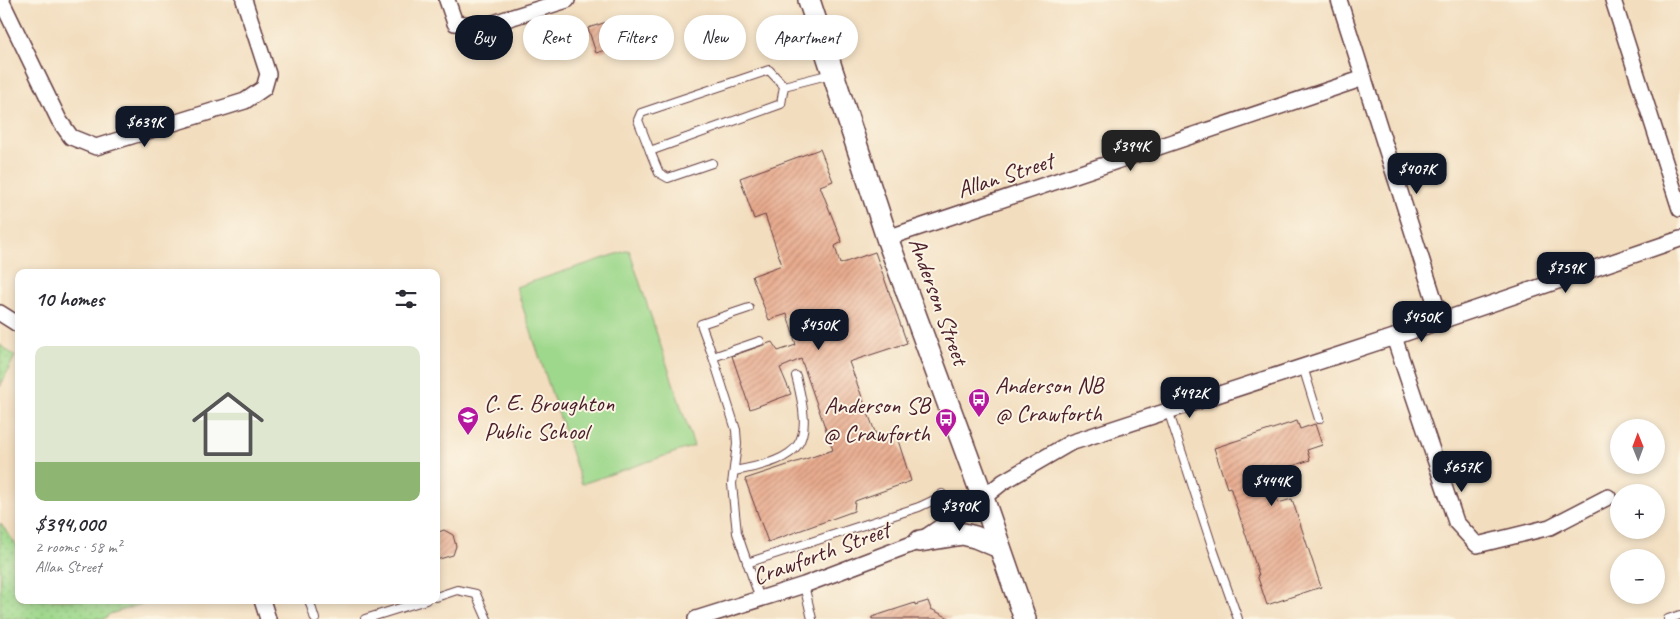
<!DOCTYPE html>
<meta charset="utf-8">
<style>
body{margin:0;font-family:Caveat,sans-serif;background:#f2f2f3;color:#2b2b33;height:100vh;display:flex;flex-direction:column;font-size:19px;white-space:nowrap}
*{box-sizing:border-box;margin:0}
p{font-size:16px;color:#7c7c81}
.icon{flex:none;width:28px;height:28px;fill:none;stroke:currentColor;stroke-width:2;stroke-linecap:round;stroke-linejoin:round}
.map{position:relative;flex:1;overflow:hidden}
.sheet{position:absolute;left:15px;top:269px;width:425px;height:335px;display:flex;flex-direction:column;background:#fff;border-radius:10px;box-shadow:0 2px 8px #0003}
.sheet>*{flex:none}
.guide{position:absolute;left:455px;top:15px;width:475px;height:45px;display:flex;gap:10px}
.needle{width:32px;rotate:359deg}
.buttons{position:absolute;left:1610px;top:419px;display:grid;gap:10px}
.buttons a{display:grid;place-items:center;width:55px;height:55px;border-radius:50%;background:#fff;box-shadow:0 2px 8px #0003;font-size:25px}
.price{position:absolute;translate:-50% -42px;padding:0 11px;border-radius:10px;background:#111827;color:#fff;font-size:16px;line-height:32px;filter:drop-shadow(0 1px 2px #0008)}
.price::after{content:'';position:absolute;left:50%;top:30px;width:15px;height:11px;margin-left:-8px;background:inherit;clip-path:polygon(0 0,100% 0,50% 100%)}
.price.on{background:#222;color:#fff}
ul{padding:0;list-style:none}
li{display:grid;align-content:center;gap:10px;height:265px;padding:0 20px}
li+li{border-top:1px solid #e1e1e2}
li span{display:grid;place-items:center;height:155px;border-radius:10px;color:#555}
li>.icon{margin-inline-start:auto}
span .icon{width:90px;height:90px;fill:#fffc;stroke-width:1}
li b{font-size:21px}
h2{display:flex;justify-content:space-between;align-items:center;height:60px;padding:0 20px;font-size:21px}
.pill{padding:0 18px;border-radius:22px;background:#fff;box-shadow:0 2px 8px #0003;font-size:18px;line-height:45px}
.pill.on{background:#111827;color:#fff}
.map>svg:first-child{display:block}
.grass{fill:#9ed88c;stroke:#747c5c}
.park{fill:url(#park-dots);stroke:#747c5c}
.building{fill:url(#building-hatch)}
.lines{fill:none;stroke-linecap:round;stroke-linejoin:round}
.lane-casing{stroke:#633c41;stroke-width:10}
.street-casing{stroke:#633c41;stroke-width:18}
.secondary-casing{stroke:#633c41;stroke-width:24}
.lane{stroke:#fff;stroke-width:8}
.street{stroke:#fff;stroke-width:15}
.secondary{stroke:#fff;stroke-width:21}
.labels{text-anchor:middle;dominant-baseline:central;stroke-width:4;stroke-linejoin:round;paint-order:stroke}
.street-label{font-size:24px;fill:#4a1f2b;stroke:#fcf5e5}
.poi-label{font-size:24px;fill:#4a1f2b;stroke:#fcf5e5;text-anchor:start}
</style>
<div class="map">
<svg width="1680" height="619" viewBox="0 0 1680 619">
<defs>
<pattern id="park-dots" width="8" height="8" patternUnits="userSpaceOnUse" patternTransform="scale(1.25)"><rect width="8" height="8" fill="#9ed88c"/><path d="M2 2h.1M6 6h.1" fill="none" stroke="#8ab979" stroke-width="1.8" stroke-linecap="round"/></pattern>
<pattern id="building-hatch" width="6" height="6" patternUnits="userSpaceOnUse" patternTransform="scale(1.25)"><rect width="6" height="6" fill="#e8ac8f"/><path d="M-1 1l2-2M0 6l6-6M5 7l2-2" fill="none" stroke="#be8b75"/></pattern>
</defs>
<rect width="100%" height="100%" fill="#fcf5e5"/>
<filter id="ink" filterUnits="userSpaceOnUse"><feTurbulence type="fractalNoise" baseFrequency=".02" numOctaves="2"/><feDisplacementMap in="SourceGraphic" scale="10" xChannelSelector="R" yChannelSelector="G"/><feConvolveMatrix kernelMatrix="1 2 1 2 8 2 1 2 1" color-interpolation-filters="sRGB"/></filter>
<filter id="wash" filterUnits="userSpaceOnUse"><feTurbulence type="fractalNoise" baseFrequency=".0096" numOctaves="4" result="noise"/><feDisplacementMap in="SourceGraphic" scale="20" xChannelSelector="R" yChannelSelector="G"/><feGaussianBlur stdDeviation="1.12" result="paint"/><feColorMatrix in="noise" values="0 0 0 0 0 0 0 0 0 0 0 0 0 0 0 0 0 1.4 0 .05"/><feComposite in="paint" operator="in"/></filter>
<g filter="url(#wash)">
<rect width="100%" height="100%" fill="#f2ddbe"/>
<polygon class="grass" points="629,250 694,446 582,484 516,287"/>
<g class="park">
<polygon points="0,345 15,356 0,387"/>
<polygon points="0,523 19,548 19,600 155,600 110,614 104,619 0,619"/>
</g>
<g id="blocks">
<g class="building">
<polygon points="613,20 621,45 596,53 588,28"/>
<polygon points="820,149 833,181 820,186 842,242 835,246 840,264 875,252 907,343 849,362 878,440 896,434 911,481 855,501 854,511 768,542 745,479 833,450 801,359 780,368 791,394 750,409 732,356 772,342 778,351 796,345 787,314 769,320 752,276 782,265 765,215 754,219 740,178"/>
<polygon points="1297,421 1300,429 1315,424 1322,445 1307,450 1310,460 1268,474 1278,503 1292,499 1321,587 1267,605 1257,575 1259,575 1230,487 1227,488 1214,448"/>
<polygon points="444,530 453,535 456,546 453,555 436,560 436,533"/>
<polygon points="928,601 931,609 951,619 872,619 872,617 915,603 915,605"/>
</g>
</g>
</g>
<g filter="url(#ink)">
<use href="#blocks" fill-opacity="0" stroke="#633c41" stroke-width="1"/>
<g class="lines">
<g class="lane-casing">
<g id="lane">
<polygon points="769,70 784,86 781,104 650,151 638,120 641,113"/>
<polyline points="784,86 831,74"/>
<polyline points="650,151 659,173 668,178 712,163"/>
<polyline points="713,357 701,324 749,308"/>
<polyline points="1303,367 1319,419"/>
<polyline points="1168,410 1213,549 1238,619"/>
<path d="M734 471C804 458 814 445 796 376"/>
<polyline points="747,563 919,507 934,500 942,494"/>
<polyline points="804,585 812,619"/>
<polyline points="436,597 457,590 476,594 487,619"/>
<polyline points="760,599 737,533 732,484 737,444 736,430 713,357 760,341"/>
<polyline points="309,600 315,619"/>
<polyline points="365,619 426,600"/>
<polyline points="1668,619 1680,615"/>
</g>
</g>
<g class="street-casing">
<g id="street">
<polyline points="1,0 59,120 71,137 96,147 245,101 264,88 268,74 244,0"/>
<polyline points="447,0 455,23 484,26 567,0"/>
<polyline points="1339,0 1441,321"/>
<polyline points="1613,0 1680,209"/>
<polyline points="887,238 1364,78"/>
<polyline points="0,313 19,325"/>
<polyline points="1394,337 1456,522 1477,545 1550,527 1608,497"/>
<polyline points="262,600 268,619"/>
<polyline points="696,619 804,585 920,541 983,498 1003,482 1070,443 1394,337 1680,239"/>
</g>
</g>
<g class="secondary-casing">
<g id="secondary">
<polyline points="809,0 887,238 983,498 1025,619"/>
<polyline points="920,541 963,534 975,537 999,547"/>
</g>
</g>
<use href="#lane" class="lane"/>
<use href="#street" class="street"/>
<use href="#secondary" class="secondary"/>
</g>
</g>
<defs>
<g id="bus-pin" transform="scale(1.125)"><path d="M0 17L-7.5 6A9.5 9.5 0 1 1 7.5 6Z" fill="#b5179e" stroke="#fcf5e5"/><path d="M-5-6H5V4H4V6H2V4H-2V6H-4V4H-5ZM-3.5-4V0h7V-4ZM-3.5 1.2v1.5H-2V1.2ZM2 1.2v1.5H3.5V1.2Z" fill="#fff"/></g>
<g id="school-pin" transform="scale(1.125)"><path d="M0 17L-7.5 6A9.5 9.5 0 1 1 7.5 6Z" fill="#b5179e" stroke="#fcf5e5"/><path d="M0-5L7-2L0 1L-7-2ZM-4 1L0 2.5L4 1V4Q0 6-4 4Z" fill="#fff"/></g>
</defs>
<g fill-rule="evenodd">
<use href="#bus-pin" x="979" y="399"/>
<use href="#school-pin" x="468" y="417"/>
<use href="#bus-pin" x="946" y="419"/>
</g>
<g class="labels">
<g class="street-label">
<text transform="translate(1005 175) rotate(-18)">Allan Street</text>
<text transform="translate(939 301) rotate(70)">Anderson Street</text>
<text transform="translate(821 553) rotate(-20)">Crawforth Street</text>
</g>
<g class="poi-label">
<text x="995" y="385">Anderson NB<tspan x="995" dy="28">@ Crawforth</tspan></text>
<text x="484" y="403">C. E. Broughton<tspan x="484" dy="28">Public School</tspan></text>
<text x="930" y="405" text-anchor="end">Anderson SB<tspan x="930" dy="28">@ Crawforth</tspan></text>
</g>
</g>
</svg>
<div class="buttons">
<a><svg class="needle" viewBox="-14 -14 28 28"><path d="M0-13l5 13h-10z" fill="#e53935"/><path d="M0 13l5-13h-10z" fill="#7c7c81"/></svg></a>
<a>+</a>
<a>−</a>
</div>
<b class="price" style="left:145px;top:148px">$639K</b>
<b class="price on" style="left:1131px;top:172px">$394K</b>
<b class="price" style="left:1417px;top:195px">$407K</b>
<b class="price" style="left:1566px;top:294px">$759K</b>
<b class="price" style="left:1422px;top:343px">$450K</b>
<b class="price" style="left:819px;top:351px">$450K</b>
<b class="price" style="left:1190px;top:419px">$492K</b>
<b class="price" style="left:1462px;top:493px">$657K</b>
<b class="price" style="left:1272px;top:507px">$444K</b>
<b class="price" style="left:960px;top:532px">$390K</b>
<div class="guide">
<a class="pill on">Buy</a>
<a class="pill">Rent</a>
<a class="pill">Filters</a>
<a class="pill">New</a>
<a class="pill">Apartment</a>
</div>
<section class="sheet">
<h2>10 homes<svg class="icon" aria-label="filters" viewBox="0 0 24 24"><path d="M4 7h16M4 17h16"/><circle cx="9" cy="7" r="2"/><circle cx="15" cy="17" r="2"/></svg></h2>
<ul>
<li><span style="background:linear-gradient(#dfe7d0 75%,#8fb573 0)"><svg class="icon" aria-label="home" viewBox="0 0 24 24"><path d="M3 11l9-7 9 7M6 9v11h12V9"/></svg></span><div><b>$394,000</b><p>2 rooms · 58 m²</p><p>Allan Street</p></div></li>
</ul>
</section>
</div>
